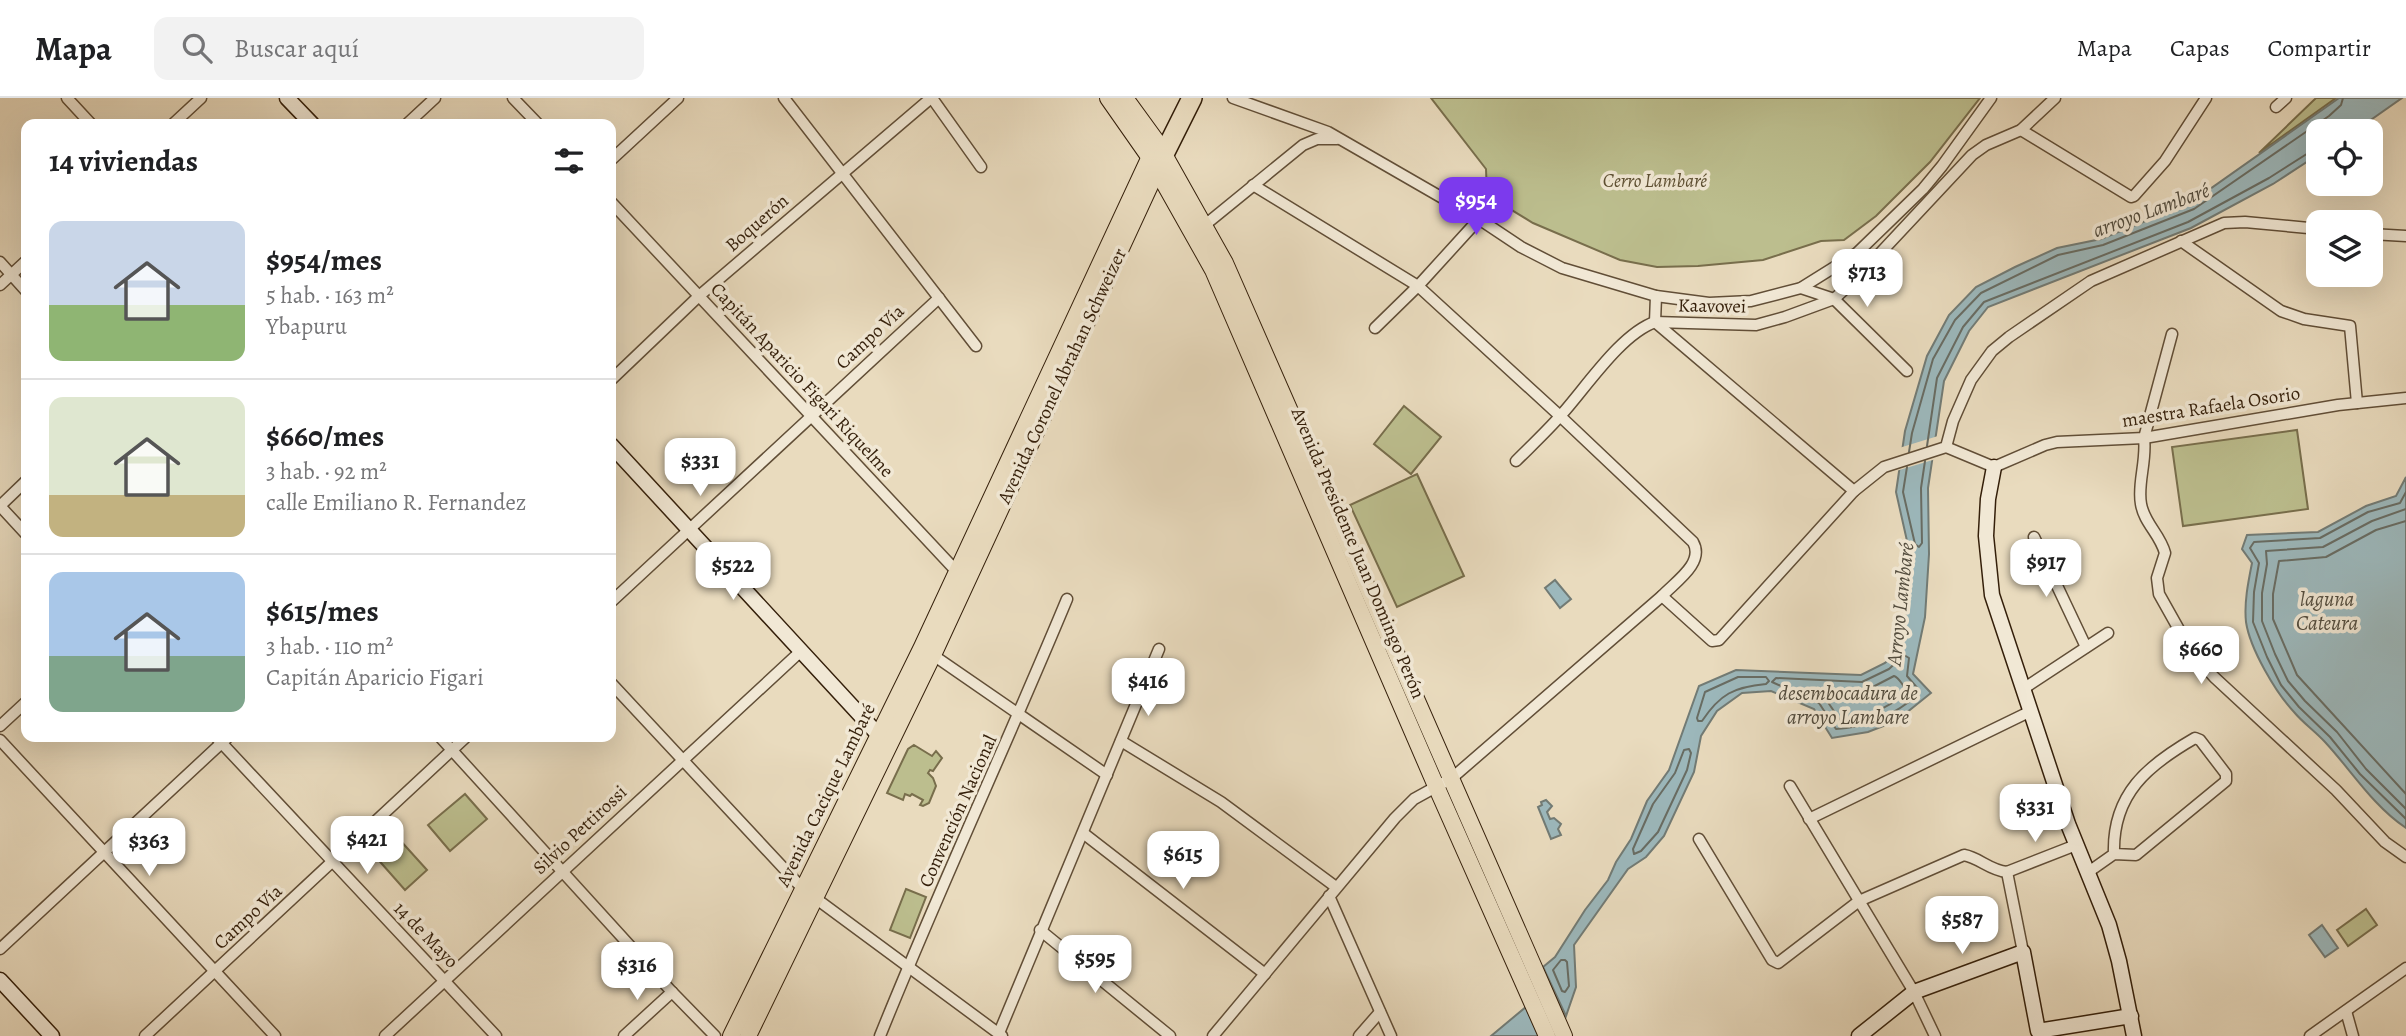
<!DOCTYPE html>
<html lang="es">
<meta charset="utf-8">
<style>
body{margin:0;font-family:Alegreya,serif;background:#f2f2f2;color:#202124;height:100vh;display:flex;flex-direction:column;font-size:26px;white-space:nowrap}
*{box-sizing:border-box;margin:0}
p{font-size:23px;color:#757577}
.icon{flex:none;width:38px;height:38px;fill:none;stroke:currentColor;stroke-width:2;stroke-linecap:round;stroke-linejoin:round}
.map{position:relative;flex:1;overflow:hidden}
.sheet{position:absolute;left:21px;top:21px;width:595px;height:623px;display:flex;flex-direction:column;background:#fff;border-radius:14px;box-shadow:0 7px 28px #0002}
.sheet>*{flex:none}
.buttons{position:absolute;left:2306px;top:21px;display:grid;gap:14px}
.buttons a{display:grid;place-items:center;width:77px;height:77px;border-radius:14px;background:#fff;box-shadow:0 7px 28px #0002;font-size:35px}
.price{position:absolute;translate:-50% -60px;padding:0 16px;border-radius:14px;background:#fff;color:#222;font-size:23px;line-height:46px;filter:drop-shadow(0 2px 4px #0008)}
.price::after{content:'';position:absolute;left:50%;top:42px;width:21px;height:16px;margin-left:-10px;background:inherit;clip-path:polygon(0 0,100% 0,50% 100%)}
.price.current{background:#7c3aed;color:#fff}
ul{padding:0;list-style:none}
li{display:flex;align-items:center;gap:21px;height:175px;padding:0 28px}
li+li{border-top:2px solid #e0e0e0}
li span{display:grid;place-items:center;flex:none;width:196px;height:140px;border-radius:14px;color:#555}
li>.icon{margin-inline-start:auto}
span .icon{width:84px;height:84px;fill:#fffc;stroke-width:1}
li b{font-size:30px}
h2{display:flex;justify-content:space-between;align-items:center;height:84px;padding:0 28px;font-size:30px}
header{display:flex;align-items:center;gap:42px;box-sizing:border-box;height:98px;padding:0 35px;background:#fff;border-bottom:2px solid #e0e0e0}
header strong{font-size:33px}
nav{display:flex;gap:38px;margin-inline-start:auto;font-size:24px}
.search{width:490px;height:63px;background:#f2f2f2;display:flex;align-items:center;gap:18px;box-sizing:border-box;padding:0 24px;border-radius:14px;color:#757577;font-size:26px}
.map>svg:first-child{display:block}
.green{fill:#bcbe8e;stroke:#786e4c;stroke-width:2}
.water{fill:#9cb8bc;stroke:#727b75;stroke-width:2}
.pier{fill:#e9dbbe}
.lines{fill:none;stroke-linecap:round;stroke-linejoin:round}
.shore{stroke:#686c63;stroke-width:2}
.street-casing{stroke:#614e37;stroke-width:13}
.secondary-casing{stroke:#341f0a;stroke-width:17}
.primary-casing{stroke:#341f0a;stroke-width:18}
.highway-casing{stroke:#341f0a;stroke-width:22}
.street{stroke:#f1e8d5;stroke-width:10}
.secondary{stroke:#f1e8d5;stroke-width:14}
.primary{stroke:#e9dbbe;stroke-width:16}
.highway{stroke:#e9dbbe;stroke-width:19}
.labels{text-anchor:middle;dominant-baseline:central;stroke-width:7;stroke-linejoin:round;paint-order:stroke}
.park-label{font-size:19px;font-style:italic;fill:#5d4f32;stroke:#f1e8d5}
.street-label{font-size:19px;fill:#341f0a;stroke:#f1e8d5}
.water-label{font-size:21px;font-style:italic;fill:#534d3f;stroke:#f1e8d5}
</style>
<header>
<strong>Mapa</strong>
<div class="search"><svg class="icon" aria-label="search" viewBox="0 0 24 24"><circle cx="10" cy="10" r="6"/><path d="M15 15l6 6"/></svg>Buscar aquí</div>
<nav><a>Mapa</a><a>Capas</a><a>Compartir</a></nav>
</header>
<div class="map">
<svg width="2406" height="938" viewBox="0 0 2406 938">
<rect width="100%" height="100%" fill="#e9dbbe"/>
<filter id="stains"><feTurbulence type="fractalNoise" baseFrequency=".00286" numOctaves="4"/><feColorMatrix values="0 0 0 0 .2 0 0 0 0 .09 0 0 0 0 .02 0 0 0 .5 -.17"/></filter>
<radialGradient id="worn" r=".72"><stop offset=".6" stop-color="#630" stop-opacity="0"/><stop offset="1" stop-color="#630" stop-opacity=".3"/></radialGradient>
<g class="green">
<polygon points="1431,0 1980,0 1930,64 1876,118 1844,142 1821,143 1763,162 1698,168 1657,169 1620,162 1533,125 1487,97 1486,71"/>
<polygon points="2316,0 2336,0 2259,55"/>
<polygon points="1404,308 1441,339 1411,376 1374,346"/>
<polygon points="2297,332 2308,411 2183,428 2172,349"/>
<polygon points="1417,376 1464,478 1397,509 1350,407"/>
<polygon points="914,647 932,658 936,653 942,660 933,673 930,672 928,675 933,680 936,688 929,705 923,708 920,707 923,702 912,696 910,698 905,696 903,702 887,695 908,651"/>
<polygon points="465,696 487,721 450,753 428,727"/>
<polygon points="389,730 427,772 405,792 367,749"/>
<polygon points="906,791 926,799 910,840 890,832"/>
<polygon points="2366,811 2377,827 2348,848 2337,832"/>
</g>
<g class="water">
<polygon points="2339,0 2402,0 2355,33 2319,33 2319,56 2273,86 2191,130 1988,209 1969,233 1944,283 1928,390 1929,456 1925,519 1913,576 1931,595 1896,623 1868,634 1832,640 1814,611 1771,593 1742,595 1717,613 1701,638 1694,674 1664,738 1646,759 1628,771 1574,847 1576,889 1566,918 1543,869 1555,859 1585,812 1608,782 1616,764 1631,741 1647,703 1669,672 1699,588 1736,572 1861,577 1885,565 1899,552 1908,505 1912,465 1896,394 1905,333 1927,258 1949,217 1976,189 2015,169 2057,150 2101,141 2190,105"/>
<path d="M2406 379V730C2373 708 2351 672 2325 644 2315 633 2303 625 2294 614 2276 595 2250 551 2246 524 2244 505 2248 485 2252 465L2242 451 2247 437 2318 434 2366 408 2396 398Z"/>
<polygon points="1555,482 1571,501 1560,510 1545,490"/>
<polygon points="1546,702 1552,708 1547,714 1550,721 1554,720 1561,726 1558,731 1561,737 1551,741 1538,709 1542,707 1541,704"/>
<polygon points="2322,827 2338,850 2325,859 2309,837"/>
<polygon points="1527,908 1540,938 1491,938"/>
</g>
<polygon class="pier" points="1938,338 1936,361 1896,373 1899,350"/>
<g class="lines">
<g class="shore">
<polyline points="1927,348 1937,280 1963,229 1984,204 2188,124 2269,80 2313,52 2319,51"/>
<polyline points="1909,354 1912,335 1933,261 1955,222 1981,195 2058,157 2103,147 2194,111 2329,18 2341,7 2343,0"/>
<polyline points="1907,369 1903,394 1915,446 1919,449 1922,445 1921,390 1925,363"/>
<polyline points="2406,394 2400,405 2368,414 2320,440 2254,444 2250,450 2259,465 2254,494 2253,524 2267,559 2281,587 2299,609 2330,639 2360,676 2406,721"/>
<polyline points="2406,411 2372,423 2323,449 2266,453 2267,466 2262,495 2262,523 2275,556 2288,583 2305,603 2337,634 2366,671 2406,711"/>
<polyline points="2406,423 2376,432 2326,459 2279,463 2273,496 2273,521 2297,577 2406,696"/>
<path d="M1904 557 1909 560 1907 578 1919 592V596C1894 617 1869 629 1836 631L1819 605 1772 584 1776 580 1862 584 1889 571Z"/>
<path d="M1894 578C1898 579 1906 590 1906 595 1886 611 1865 621 1840 622L1823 597 1826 593H1865Z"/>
<path d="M1738 579H1766L1769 583 1766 586C1734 589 1720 596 1702 623H1698L1697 620 1705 594Z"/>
<polygon points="1689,651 1691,655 1687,672 1658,734 1641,753 1634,756 1633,751 1653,706 1675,675 1684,652"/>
<polygon points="1565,862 1567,864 1569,888 1565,894 1562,893 1553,872 1561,862"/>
</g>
<g class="street-casing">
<g id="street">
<polyline points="67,0 91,26"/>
<polyline points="513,0 538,26"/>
<polyline points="784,0 976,248"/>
<polyline points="932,0 981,69"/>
<polyline points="1233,0 1328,34 1479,121 1521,149 1562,170 1656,198 1709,205 1751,203 1801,190 1857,155 1923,91 1942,68 1991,0"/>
<polyline points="2276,9 2286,0"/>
<polyline points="173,26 201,0"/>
<polyline points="407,26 435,0"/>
<polyline points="2021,32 2131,99 2134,98 2165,63 2206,0"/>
<polyline points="611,62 678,0"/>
<polyline points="611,104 960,477"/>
<polyline points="1200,131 1303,47 1317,41 1337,41"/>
<polyline points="2371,136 2406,138"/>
<polyline points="2181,143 2281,213 2304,221 2350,228 2357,305"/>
<polyline points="0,164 26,193"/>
<polyline points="0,187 26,163"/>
<polyline points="1801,190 1834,201 1907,273"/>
<polyline points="1655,224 1854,393"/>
<polyline points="1655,224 1656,198"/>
<polyline points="1375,230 1418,188 1479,121"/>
<path d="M2172 236 2144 340C2147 363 2137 386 2141 406 2144 425 2160 436 2165 455L2157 480 2159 496 2191 553 2214 579 2336 692 2385 744 2406 759"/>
<polyline points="611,282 699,198 931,0"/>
<polyline points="1946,349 1994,369 2045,347 2057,344 2144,340 2338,307 2406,300"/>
<path d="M1516 363C1532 347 1548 332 1562 316 1587 288 1621 236 1655 224L1756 227 1785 219 1834 201 1856 181 1972 57 1986 47 2021 32 2055 0"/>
<polyline points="0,408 26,436"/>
<polyline points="0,408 26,383"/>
<polyline points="2034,439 2086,549"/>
<polyline points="1662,498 1712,543 1719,542 1854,393 1884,369 1946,349 1953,323 1971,282 1992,253 2009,239 2091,183 2224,125 2245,124 2319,131"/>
<polyline points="611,504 939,200"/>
<polyline points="933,557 1107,677"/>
<polyline points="611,585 803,791 1002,938"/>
<polyline points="2023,591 2108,535"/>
<polyline points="0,628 26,604"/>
<polyline points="216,639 496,938"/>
<polyline points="440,639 672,894 715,938"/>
<polyline points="0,642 275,938"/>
<polyline points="1121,643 1221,704 1336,789"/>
<polyline points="1790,688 1914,894 1935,938"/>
<polyline points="1809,721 2031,613"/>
<polyline points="1083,735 1265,876"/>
<path d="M1699 741 1772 862 1778 865 1859 803 1964 757C1980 760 1989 772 2007 774L2076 747"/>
<polyline points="2007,774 2023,854"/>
<path d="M2087 775 2114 756C2112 696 2148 667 2195 640L2200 642 2226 676V683L2136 757 2114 756"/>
<polyline points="1329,798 1391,938"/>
<polyline points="1040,832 1170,938"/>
<polyline points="0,851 228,639"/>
<polyline points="2346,913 2353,938"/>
<polyline points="999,935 1159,551"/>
<polyline points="145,938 466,639"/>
<polyline points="385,938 801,553"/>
<polyline points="624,938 672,894"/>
<path d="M880 938C939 791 1006 648 1067 501"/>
<path d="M1213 938 1395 720 1414 701 1452 680 1662 498C1675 484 1705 465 1693 444L1560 318 1418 188 1253 87"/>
<polyline points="1359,938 1380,914"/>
<polyline points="2310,938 2406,870"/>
</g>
</g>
<g class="secondary-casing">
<g id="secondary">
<polyline points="287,0 312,26"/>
<polyline points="611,347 885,644"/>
<polyline points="1994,369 1988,401 1986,438 1992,497 2068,726 2109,827 2119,863 2134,938"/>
<polyline points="0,882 52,938"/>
<polyline points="1859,938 1914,894 2023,854 2038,933 2131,918"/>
</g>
</g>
<g class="primary-casing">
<g id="primary">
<polyline points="1108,0 1150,60 1213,172 1436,688 1547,938"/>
<polyline points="1125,0 1157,44 1225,165 1564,938"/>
<polyline points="731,938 922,549 1153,52"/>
<polyline points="748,938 933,557 1159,68"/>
</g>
</g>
<g class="highway-casing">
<polyline id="highway" points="1164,56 1192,0"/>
</g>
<use href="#street" class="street"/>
<use href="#secondary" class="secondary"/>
<use href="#primary" class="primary"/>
<use href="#highway" class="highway"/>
</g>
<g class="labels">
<g class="park-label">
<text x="1655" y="83">Cerro Lambaré</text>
</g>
<g class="street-label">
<text transform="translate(757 125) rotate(-41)">Boquerón</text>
<text transform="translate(1712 208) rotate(1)">Kaavovei</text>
<text transform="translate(870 239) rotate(-43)">Campo Vía</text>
<text transform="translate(1062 278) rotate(-65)">Avenida Coronel Abrahan Schweizer</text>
<text transform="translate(802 282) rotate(47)">Capitán Aparicio Figari Riquelme</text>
<text transform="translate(2211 309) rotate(-9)">maestra Rafaela Osorio</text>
<text transform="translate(1358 455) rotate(67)">Avenida Presidente Juan Domingo Perón</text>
<text transform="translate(826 697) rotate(-64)">Avenida Cacique Lambaré</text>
<text transform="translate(958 713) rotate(-66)">Convención Nacional</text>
<text transform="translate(580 732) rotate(-43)">Silvio Pettirossi</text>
<text transform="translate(248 819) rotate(-43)">Campo Vía</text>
<text transform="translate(426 837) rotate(46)">14 de Mayo</text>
</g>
<g class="water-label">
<text transform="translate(2151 112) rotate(-20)">arroyo Lambaré</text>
<text x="2327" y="501">laguna<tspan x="2327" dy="24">Cateura</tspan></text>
<text transform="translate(1900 506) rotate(-84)">Arroyo Lambaré</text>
<text x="1848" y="595">desembocadura de<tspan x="1848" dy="24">arroyo Lambare</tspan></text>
</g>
</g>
<rect width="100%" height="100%" filter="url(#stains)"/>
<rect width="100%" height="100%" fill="url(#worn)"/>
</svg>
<div class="buttons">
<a><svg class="icon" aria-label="locate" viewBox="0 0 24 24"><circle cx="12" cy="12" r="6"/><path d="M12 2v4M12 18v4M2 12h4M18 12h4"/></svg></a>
<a><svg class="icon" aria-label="layers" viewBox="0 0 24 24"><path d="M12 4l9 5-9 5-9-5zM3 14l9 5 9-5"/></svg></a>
</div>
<b class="price current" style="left:1476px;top:139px">$954</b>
<b class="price" style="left:1867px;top:211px">$713</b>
<b class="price" style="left:700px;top:400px">$331</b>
<b class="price" style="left:2046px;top:501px">$917</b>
<b class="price" style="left:733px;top:504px">$522</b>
<b class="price" style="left:2201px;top:588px">$660</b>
<b class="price" style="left:1148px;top:620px">$416</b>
<b class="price" style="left:2035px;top:746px">$331</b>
<b class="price" style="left:367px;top:778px">$421</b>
<b class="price" style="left:149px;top:780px">$363</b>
<b class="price" style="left:1183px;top:793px">$615</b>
<b class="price" style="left:1962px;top:858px">$587</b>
<b class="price" style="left:1095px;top:897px">$595</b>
<b class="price" style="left:637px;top:904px">$316</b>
<section class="sheet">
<h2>14 viviendas<svg class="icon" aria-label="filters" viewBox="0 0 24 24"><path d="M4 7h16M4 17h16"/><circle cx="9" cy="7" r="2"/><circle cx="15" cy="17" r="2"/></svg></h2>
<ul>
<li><span style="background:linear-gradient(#c9d6e8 60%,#8fb573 0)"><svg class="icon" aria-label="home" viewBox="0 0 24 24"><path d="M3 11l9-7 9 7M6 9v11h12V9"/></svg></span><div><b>$954/mes</b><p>5 hab. · 163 m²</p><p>Ybapuru</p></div></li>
<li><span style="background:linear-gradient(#dfe7d0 70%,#c2b280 0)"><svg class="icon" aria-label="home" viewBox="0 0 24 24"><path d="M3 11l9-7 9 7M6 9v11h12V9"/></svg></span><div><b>$660/mes</b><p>3 hab. · 92 m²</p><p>calle Emiliano R. Fernandez</p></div></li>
<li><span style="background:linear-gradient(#a9c7e8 60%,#7fa58c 0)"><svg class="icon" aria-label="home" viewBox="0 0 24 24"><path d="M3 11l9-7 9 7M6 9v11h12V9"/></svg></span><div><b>$615/mes</b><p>3 hab. · 110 m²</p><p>Capitán Aparicio Figari</p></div></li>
</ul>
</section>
</div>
